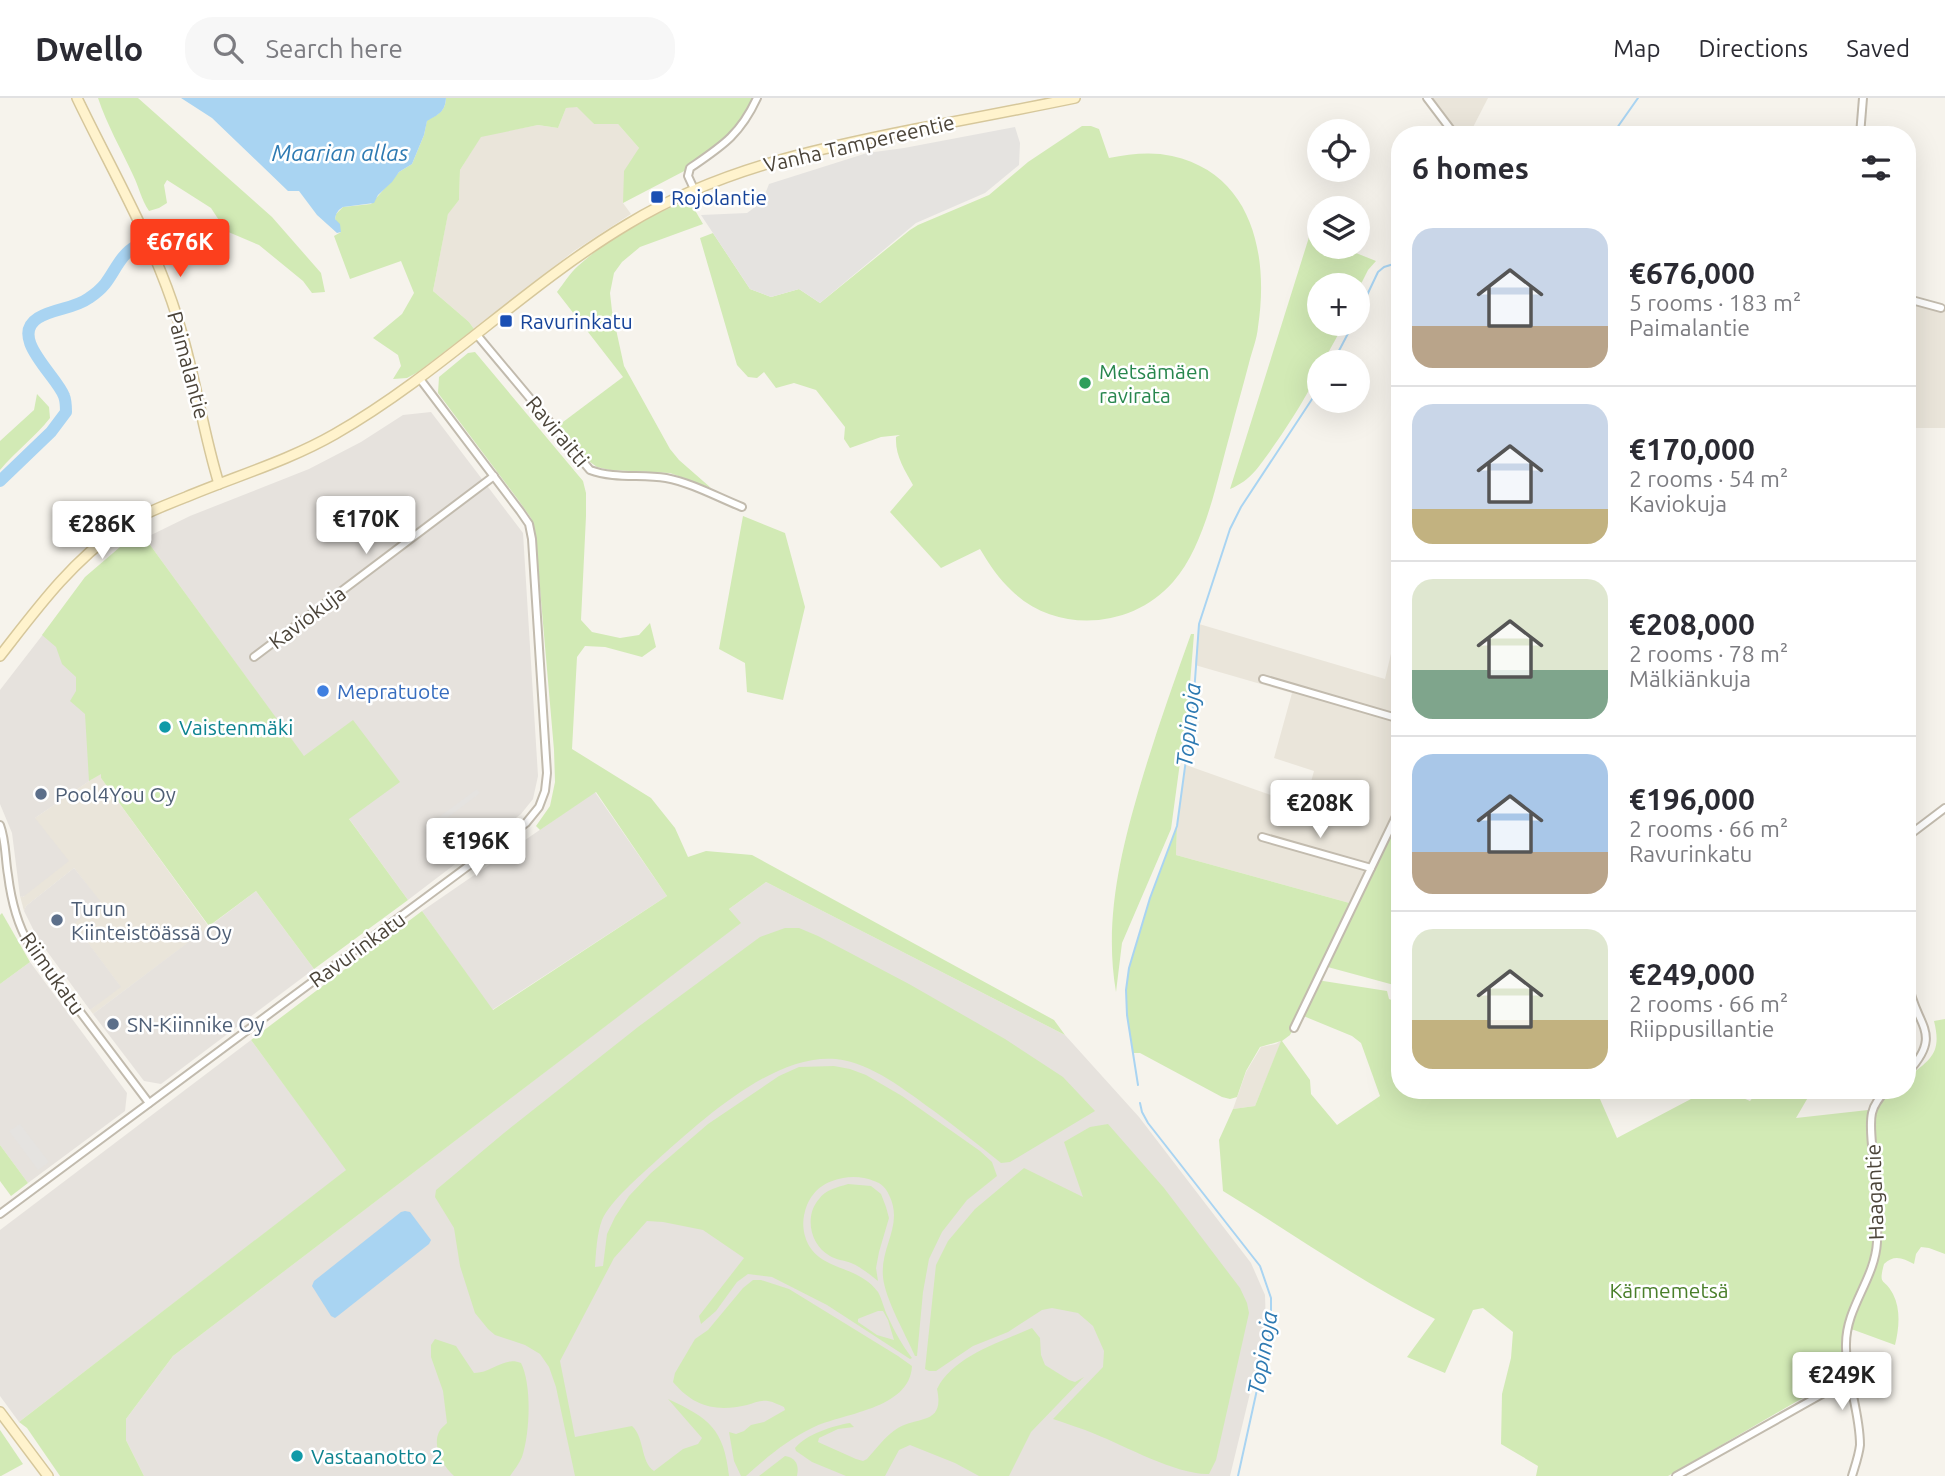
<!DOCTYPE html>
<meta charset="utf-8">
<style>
body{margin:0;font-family:Ubuntu,sans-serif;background:#f7f7f7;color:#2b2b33;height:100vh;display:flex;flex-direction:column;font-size:26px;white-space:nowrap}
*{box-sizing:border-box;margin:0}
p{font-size:23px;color:#7c7c81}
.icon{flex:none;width:38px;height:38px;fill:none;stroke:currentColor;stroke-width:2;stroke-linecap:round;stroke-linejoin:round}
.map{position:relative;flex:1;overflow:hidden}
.sheet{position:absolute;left:1391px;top:28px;width:525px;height:973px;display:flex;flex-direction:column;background:#fff;border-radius:28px;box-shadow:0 7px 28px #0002}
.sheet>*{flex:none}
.buttons{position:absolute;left:1307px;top:21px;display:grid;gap:14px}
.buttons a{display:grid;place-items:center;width:63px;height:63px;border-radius:50%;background:#fff;box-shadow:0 7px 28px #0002;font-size:35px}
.price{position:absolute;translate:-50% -60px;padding:0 16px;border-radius:7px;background:#fff;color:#222;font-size:23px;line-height:46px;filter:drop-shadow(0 2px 4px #0008)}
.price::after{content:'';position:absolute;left:50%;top:42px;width:21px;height:16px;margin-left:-10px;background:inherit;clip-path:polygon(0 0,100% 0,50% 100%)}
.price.selected{background:#fc3f1d;color:#fff}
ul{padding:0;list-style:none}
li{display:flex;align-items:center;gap:21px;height:175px;padding:0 21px}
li+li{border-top:2px solid #e1e1e2}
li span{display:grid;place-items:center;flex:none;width:196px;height:140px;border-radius:21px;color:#555}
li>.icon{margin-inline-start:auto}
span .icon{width:84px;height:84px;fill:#fffc;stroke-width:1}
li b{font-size:30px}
h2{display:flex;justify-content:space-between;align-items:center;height:84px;padding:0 21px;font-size:30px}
header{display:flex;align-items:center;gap:42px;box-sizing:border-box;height:98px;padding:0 35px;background:#fff;border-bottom:2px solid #e1e1e2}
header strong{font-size:33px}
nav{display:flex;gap:38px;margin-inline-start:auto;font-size:24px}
.search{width:490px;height:63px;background:#f7f7f7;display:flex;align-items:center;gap:18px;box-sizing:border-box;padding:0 24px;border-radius:28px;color:#7c7c81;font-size:26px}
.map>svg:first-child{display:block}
.residential{fill:#eae5da}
.industrial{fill:#e6e2dd}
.green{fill:#d2eab5;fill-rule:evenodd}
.parking{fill:#e5e3e0}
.water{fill:#a9d4f2}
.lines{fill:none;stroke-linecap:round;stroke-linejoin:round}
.stream{stroke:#a9d4f2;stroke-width:2}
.river{stroke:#a9d4f2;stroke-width:12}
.street-casing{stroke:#c2bbae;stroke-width:10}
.secondary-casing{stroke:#d6c79b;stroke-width:12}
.street{stroke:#fff;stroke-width:6}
.secondary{stroke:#fff3cd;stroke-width:9}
.transit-dot{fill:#1a4fb4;stroke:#fff;stroke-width:2.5}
.leisure-dot{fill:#2e9e5b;stroke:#fff;stroke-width:2.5}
.shop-dot{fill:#3f7fe0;stroke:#fff;stroke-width:2.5}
.culture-dot{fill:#0f9aa8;stroke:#fff;stroke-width:2.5}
.service-dot{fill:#5c6f8a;stroke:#fff;stroke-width:2.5}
.labels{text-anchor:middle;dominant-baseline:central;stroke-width:5;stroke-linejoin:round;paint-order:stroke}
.street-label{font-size:21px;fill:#4b4439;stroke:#fff}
.transit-label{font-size:21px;fill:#164399;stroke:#fff;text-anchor:start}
.leisure-label{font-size:21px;fill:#27864d;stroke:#fff;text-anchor:start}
.shop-label{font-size:21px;fill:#366cbe;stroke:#fff;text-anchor:start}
.culture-label{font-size:21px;fill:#0d838f;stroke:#fff;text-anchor:start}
.service-label{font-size:21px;fill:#4e5e75;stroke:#fff;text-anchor:start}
.park-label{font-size:21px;fill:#4a7f2a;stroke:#fff}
.water-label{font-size:23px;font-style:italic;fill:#2e7ab2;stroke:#fff}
</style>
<header>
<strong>Dwello</strong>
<div class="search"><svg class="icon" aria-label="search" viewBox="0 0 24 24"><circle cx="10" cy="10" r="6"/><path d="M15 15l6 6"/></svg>Search here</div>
<nav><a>Map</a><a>Directions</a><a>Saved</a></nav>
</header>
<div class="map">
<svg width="1945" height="1378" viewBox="0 0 1945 1378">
<rect width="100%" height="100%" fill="#f6f3ec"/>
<g class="residential">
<polygon points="1427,0 1488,0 1469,37 1455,37"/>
<polygon points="578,8 594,26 618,26 639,50 623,105 631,116 574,153 474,231 469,224 433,193 448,115 459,102 460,72 481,38 538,27 558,30 566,10"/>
<polygon points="1908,201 1940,210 1945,207 1945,330 1908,330"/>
<polygon points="1199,526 1385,581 1398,526 1400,526 1400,710 1353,806 1176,757 1177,728 1186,667 1304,709 1314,673 1274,660 1292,595 1195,567"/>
<polygon points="101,675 101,680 209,829 93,916 90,912 120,888 73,825 101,805 74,770 26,808 24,813 20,798 24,799 35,720"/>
<polygon points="1282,942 1255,1008 1233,1011 1246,974 1261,949 1276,946"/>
</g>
<g class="industrial">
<polygon points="431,314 523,435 538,678 533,701 521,716 408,802 145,440 190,418 309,371 361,344 403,317"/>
<polygon points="58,517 95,578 101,675 35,720 69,763 23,799 20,798 12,735 0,706 0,592"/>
<polygon points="595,694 667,798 492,912 422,813"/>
<polygon points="74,770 101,804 74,826 121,889 90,912 38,841 24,813 26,808"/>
<polygon points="766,784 1065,937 1139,1019 1251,1165 1265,1197 1266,1229 1230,1378 144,1378 126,1342 126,1321 173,1258 740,825 729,811"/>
<polygon points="256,793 314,871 161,986 144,983 93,916"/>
<polygon points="30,864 127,995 125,1013 28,1085 0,1047 0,886"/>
<polygon points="251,942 347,1072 19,1324 0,1298 0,1132"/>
</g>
<g class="green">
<path d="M98 0H138L272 119 321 175 325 194 312 195 303 183 259 147 226 133 211 110 167 82 164 87 167 105 159 110 149 113C141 101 139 89 133 77 121 51 107 27 98 0Z"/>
<path d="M446 0H757L727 44 690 70 623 105 624 73 639 50 618 26H594L577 9 566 10 558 30 538 27 481 39 460 72 459 102 448 116 433 193 469 224 474 231 418 274 407 280 393 281 401 268 398 257 373 240 402 216 414 195 401 163 350 181 334 138 341 134 335 121 336 116 343 109 371 106 399 74 412 66 424 37 427 22C439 16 445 14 446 0Z"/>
<path d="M1082 28H1091L1099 31 1109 60C1130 56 1151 53 1172 58 1253 76 1269 158 1258 229 1257 241 1252 253 1249 265 1243 288 1236 312 1230 336 1217 382 1205 448 1173 484 1133 530 1058 537 1012 493 999 481 989 466 980 451L941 470 890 414 913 387C905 372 895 358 896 339L900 337 881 339 850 350 844 341 845 329 816 292 794 285 776 290 764 274 757 280 748 279 737 267 700 140 713 135 750 191 771 199 799 191 820 205 910 132 918 127 989 97 1028 64Z"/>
<path d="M689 102 703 126 640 149 622 164 614 175 610 195 612 213 624 268 670 351 679 362 711 390 670 375 610 372 597 369 586 361 559 327 623 279 557 194C564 185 570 175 578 168 610 139 648 118 689 102Z"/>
<path d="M1310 136 1319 140 1320 149H1341L1376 163 1368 172 1358 192V187H1320V226H1344L1323 264H1320C1320 283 1270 355 1256 372 1248 381 1240 387 1230 391Z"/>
<polygon points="475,254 583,383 586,395 586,418 581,522 592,534 620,540 639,537 650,525 656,549 642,559 605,549 585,548 577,559 572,651 651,700 675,730 688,759 706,753 752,757 1054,922 1065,937 766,784 729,811 741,825 173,1258 126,1321 126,1342 144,1378 60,1378 27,1330 19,1324 346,1072 251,942 422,813 493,912 667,798 596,694 540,732 536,728 550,708 555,684 554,652 535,433 531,420 519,403 438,295 439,279 468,255"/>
<path d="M37 296 49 309 50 320C35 339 16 353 0 372V343L34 312Z"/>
<polygon points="743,418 785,435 805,509 783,602 747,594 745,565 719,551"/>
<polygon points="145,440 304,658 353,622 400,684 349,721 408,802 314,871 256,793 209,828 101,680 101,676 89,683 85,616 70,603 76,593 76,579 62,566 56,549 42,537 85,479 127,443"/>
<path d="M1191 536H1194L1189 598 1171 731 1122 845 1116 894C1104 824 1120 756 1140 688 1155 637 1173 586 1191 536Z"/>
<path d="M1400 710V881L1394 887 1324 868 1317 882 1387 893 1389 901 1397 904 1400 912V992H1596L1617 1040 1708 992H1724L1750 1003 1759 992H1810V996L1796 1020 1877 1011 1891 992H1908V979C1931 961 1942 955 1934 923L1945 921V1156L1929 1150 1921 1149 1916 1156 1914 1166C1903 1160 1894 1156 1884 1166 1878 1189 1884 1179 1893 1196 1901 1212 1899 1230 1895 1247L1854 1232 1844 1230 1842 1243 1843 1269 1837 1280 1668 1378H1536L1538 1368 1501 1346 1502 1296 1511 1260 1513 1234 1483 1210 1473 1212 1445 1275 1407 1259 1435 1221C1361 1184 1293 1136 1223 1093L1219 1042 1233 1011 1255 1008 1281 943 1260 949 1246 973 1237 999 1230 1001 1222 999 1140 955H1133L1127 917 1126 892 1129 870 1150 800 1177 728 1176 757 1353 806ZM1301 917 1352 938 1361 945 1380 998 1337 1027 1311 996 1310 982 1282 943 1290 937Z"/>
<polygon points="2,815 30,864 0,886 0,817"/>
<path d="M785 830H799L818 838 909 886 1005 941 1063 979 1095 1013 1010 1064 1001 1065C979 1047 957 1030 934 1013 906 993 872 965 836 961 773 955 700 1024 656 1063 640 1078 611 1102 602 1122 597 1135 596 1154 595 1169L603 1168 607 1136 615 1119 629 1098 651 1075 708 1026 779 978 799 969 834 968 850 971 866 977 902 998 980 1053 992 1064 997 1078 967 1102 942 1134 929 1161 923 1194 917 1258H915C906 1237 885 1201 883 1179 880 1148 904 1127 889 1097 886 1090 881 1085 874 1083 865 1079 853 1078 843 1080 825 1084 815 1090 807 1107 803 1118 802 1127 805 1138 815 1174 857 1165 878 1194 882 1201 884 1211 888 1219 895 1234 902 1247 912 1260L910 1261 827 1207 772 1179 748 1176 737 1184 716 1213 701 1226 699 1218 744 1160 703 1132 663 1124 647 1123 614 1160 560 1263 575 1339 632 1328C645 1340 640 1363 654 1373L683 1351 698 1346 702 1340 668 1301C709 1320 724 1331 729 1378H575L556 1289 549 1269 540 1256 525 1247 495 1237 488 1231 475 1215 460 1168 454 1130 435 1099 436 1092 504 1035 638 929 760 839ZM878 1213H883L888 1222 894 1242 877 1237 858 1224V1221L860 1220Z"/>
<path d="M1108 1026 1164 1090 1240 1190 1247 1205 1249 1215 1216 1362 1209 1376C1177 1377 1125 1348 1095 1336 1081 1330 1067 1326 1053 1321L1103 1269 1104 1253 1093 1228 1078 1215 1052 1210 1042 1212 1008 1234 973 1248 936 1273H929L925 1271 936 1167 948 1143 975 1111 1024 1070 1083 1099 1064 1044 1090 1029Z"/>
<polygon points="0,1047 28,1085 11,1098 0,1083"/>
<path d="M848 1086 871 1088 881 1096 886 1109 889 1120 879 1154 876 1170 878 1183C869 1176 861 1169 851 1165 844 1162 836 1162 830 1158 810 1147 804 1118 819 1101 825 1092 838 1089 848 1086Z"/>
<path d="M753 1182H761L789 1191 898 1258 912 1268C910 1312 841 1315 812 1330 787 1342 766 1360 746 1378H741L734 1363 729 1334 736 1336 744 1333 751 1327 764 1324 785 1312 784 1309C779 1307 774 1304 768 1303 761 1302 754 1305 747 1307 716 1314 694 1309 673 1284L675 1275 695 1241 708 1232 743 1190Z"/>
<path d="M1032 1230 1040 1240 1041 1257 1045 1267 1069 1282 1075 1284 1084 1279 1031 1334 1009 1378H979L955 1365 910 1347 899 1352 885 1378H846L812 1364 796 1353 795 1350C807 1336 832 1328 850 1325L854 1329 838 1331 819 1340 818 1344 856 1361 863 1363 867 1361C876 1351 886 1337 898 1330 918 1318 945 1327 937 1291 953 1258 1001 1244 1032 1230Z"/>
<path d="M435 1241 456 1248 474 1275C492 1275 504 1258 521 1265 532 1287 530 1335 522 1359 519 1366 514 1372 510 1378H454C443 1368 432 1349 439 1334 440 1331 444 1328 447 1325L443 1293 431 1259V1247Z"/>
<polygon points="0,1332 23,1366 1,1378 0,1378"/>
<path d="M785 1358C797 1360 799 1368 797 1378H759Z"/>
</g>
<g class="parking">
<polygon points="1015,29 1020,45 1019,67 985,95 916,125 820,205 799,191 771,199 750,191 701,117 747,115 762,104 769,86 867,55 904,50"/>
<polygon points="477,691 480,695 439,726 463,757 459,760 431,725"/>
<polygon points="20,1026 49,1064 38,1072 9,1033"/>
</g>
<g class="water">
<path d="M181 0H446C445 14 439 16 427 23L424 37 412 66 399 74 392 84 378 97 374 105 343 109C338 112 336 115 335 121L340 126 341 134 337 135 317 117 299 93H288L212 20Z"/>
<polygon points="405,1113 410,1114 431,1142 429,1146 339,1217 335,1220 331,1218 312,1188 314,1183 401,1114"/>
</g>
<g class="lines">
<g class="stream">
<polyline points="1612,37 1638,0"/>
<polyline points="1358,216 1378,174 1384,169 1400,164"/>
<polyline points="1333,264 1353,226"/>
<polyline points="1138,987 1127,917 1126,892 1129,870 1150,800 1177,728 1193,610 1199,526 1230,431 1241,409 1320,289"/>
<polyline points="1140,1005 1142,1014 1148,1025 1260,1168 1271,1200 1271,1228 1238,1378"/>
</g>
<path class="river" d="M0 383 51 334 66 314C66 309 66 303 64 298 57 278 8 239 38 220 54 210 74 211 89 200 95 196 101 191 105 186 115 173 121 156 136 148"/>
<g class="street-casing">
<g id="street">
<polyline points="1427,0 1455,37"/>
<polyline points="1860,37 1863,0"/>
<path d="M694 91 688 78 690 70C722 48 740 37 757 0"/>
<polyline points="1908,201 1941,210"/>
<path d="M477 237 590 372C614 381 641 376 666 380 692 385 717 399 742 409"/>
<polyline points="254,559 494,378"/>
<polyline points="1263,581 1400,621"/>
<path d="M0 727C6 743 5 760 8 777 11 801 16 824 29 846L149 1005"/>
<polyline points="1908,738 1945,710"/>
<polyline points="1262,739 1371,770"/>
<path d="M1908 883C1914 927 1945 934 1908 974"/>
<polyline points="1294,930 1400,710"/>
<polyline points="0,1116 526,725 539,709 545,693 547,675 532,441 529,426 520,413 420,281"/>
<polyline points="1676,1378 1833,1290 1848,1278"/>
<path d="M1852 1378C1855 1368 1859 1357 1860 1347 1860 1312 1845 1280 1846 1246 1846 1209 1875 1181 1877 1144 1877 1128 1879 1111 1878 1095 1876 1075 1868 1033 1872 1015 1874 1006 1880 999 1886 992"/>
</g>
</g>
<g class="secondary-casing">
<g id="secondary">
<path d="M77 0C112 73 153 142 177 219 195 274 202 331 219 386"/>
<path d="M0 558C36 512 70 465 119 431 140 417 163 408 186 399 236 378 288 363 335 336 440 276 524 188 628 126 717 72 815 51 916 31 969 21 1022 11 1075 0"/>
<polyline points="0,1314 48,1378"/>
</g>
</g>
<use href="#street" class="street"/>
<use href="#secondary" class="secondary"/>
</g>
<g class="transit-dot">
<rect x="650" y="92" width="14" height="14" rx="3.5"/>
<rect x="499" y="216" width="14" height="14" rx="3.5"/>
</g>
<circle class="leisure-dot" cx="1085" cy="285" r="7"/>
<circle class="shop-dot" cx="323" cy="593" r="7"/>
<g class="culture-dot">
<circle cx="165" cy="629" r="7"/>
<circle cx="297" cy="1358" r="7"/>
</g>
<g class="service-dot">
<circle cx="41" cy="696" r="7"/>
<circle cx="57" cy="822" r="7"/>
<circle cx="113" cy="926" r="7"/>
</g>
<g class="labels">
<g class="street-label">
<text transform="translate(859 45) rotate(-13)">Vanha Tampereentie</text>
<text transform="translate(189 267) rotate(75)">Paimalantie</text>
<text transform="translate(558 333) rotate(50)">Raviraitti</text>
<text transform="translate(307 519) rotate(-37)">Kaviokuja</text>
<text transform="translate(357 851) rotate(-36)">Ravurinkatu</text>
<text transform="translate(53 875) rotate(55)">Riimukatu</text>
<text transform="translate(1874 1094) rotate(-92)">Haagantie</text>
</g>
<g class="transit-label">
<text x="671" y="99">Rojolantie</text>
<text x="520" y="223">Ravurinkatu</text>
</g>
<g class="leisure-label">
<text x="1099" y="273">Metsämäen<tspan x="1099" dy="24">ravirata</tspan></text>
</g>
<g class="shop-label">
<text x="337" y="593">Mepratuote</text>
</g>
<g class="culture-label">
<text x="179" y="629">Vaistenmäki</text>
<text x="311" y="1358">Vastaanotto 2</text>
</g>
<g class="service-label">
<text x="55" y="696">Pool4You Oy</text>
<text x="71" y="810">Turun<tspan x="71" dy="24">Kiinteistöässä Oy</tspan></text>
<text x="127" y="926">SN-Kiinnike Oy</text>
</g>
<g class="park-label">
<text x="1669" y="1192">Kärmemetsä</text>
</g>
<g class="water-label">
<text x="340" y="54">Maarian allas</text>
<text transform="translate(1188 627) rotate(-84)">Topinoja</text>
<text transform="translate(1262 1255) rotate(-80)">Topinoja</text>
</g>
</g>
</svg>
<div class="buttons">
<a><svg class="icon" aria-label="locate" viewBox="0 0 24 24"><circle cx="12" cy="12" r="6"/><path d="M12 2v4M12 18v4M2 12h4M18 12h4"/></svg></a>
<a><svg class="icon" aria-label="layers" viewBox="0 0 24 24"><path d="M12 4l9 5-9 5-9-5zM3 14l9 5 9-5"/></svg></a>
<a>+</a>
<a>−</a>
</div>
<b class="price selected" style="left:180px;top:181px">€676K</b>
<b class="price" style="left:366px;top:458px">€170K</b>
<b class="price" style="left:102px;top:463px">€286K</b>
<b class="price" style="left:1320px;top:742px">€208K</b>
<b class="price" style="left:476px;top:780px">€196K</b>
<b class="price" style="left:1842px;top:1314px">€249K</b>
<section class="sheet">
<h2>6 homes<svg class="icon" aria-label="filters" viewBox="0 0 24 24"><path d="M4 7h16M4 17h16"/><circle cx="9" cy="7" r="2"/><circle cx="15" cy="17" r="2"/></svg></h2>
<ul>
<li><span style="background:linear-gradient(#c9d6e8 70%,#b9a48a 0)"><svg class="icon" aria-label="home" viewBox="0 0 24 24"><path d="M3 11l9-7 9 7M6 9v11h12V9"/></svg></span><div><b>€676,000</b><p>5 rooms · 183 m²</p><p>Paimalantie</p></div></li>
<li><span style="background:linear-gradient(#c9d6e8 75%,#c2b280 0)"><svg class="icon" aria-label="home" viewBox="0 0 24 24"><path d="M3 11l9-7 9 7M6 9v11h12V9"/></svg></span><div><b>€170,000</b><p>2 rooms · 54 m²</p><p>Kaviokuja</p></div></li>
<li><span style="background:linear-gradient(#dfe7d0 65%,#7fa58c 0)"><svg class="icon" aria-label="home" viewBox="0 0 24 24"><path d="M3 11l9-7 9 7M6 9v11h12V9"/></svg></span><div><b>€208,000</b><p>2 rooms · 78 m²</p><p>Mälkiänkuja</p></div></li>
<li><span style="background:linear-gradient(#a9c7e8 70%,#b9a48a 0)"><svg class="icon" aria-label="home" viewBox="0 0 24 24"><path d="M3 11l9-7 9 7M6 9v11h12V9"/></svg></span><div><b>€196,000</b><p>2 rooms · 66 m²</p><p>Ravurinkatu</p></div></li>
<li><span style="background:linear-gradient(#dfe7d0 65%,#c2b280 0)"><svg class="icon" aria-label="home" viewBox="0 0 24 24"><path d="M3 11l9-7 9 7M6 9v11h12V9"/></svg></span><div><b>€249,000</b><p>2 rooms · 66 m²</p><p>Riippusillantie</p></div></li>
</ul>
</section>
</div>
